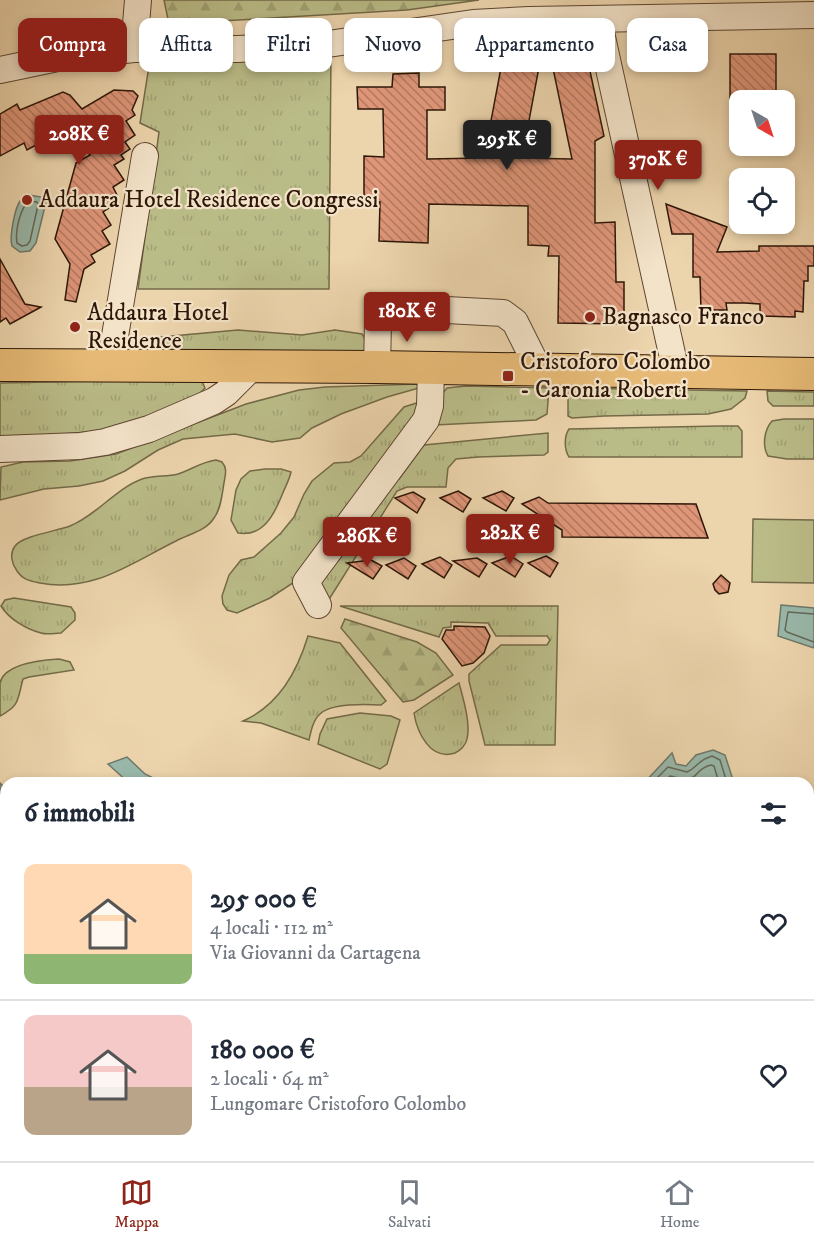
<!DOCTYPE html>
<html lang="it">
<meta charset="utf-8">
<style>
body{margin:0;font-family:"IM FELL DW Pica",serif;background:#f2f2f3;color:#1f2937;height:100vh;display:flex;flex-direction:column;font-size:22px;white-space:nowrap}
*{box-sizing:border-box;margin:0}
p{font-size:20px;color:#747a83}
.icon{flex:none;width:33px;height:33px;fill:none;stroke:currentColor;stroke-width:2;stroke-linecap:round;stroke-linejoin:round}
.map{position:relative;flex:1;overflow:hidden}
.side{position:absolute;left:0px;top:777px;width:814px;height:384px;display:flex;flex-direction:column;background:#fff;border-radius:18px 18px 0 0;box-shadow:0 3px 9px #0003}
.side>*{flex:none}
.guide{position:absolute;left:18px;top:18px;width:778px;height:54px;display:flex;gap:12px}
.needle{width:39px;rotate:141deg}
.buttons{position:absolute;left:729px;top:90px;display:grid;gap:12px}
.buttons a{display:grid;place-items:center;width:66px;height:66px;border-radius:12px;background:#fff;box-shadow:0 3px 9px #0003;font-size:30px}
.price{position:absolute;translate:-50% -51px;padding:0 14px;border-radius:6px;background:#8f2418;color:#fff;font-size:20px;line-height:39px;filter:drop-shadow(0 2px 3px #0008)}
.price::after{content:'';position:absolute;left:50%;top:36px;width:18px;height:14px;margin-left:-9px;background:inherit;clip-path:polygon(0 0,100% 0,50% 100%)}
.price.on{background:#222;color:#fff}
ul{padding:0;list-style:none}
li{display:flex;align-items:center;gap:18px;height:150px;padding:0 24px}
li+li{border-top:2px solid #e0e1e3}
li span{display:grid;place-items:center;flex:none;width:168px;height:120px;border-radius:12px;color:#555}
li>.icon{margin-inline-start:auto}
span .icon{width:72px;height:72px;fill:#fffc;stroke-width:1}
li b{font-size:26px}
h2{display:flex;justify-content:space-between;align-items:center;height:72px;padding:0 24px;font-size:26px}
.tag{padding:0 21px;border-radius:12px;background:#fff;box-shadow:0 3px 9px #0003;font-size:21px;line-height:54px}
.tag.on{background:#8f2418;color:#fff}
.menu{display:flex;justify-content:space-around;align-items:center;height:84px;border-top:2px solid #e0e1e3;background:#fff;font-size:16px;color:#747a83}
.menu a{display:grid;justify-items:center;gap:3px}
.menu .on{color:#8f2418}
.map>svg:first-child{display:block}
.grass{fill:url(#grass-tufts);stroke:#746a48;stroke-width:1.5}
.forest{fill:url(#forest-firs);stroke:#746a48;stroke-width:1.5}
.pitch{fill:#babc88;stroke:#746a48;stroke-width:1.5}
.water{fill:#99b8aa;stroke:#6e7869;stroke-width:1.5}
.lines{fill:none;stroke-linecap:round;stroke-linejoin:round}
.shore{stroke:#646859;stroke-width:1.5}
.building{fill:url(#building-back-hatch);stroke:#2e1708;stroke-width:1.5}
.minor-casing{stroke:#5e4631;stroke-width:28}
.major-casing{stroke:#2e1708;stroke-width:34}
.minor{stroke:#f3e3c9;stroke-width:26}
.major{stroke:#e6ba76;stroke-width:32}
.poi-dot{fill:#8f2418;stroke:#f3e3c9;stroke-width:2}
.labels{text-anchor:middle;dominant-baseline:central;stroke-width:4.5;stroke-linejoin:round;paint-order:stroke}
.poi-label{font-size:24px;fill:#2e1708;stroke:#f3e3c9;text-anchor:start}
</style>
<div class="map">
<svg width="814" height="1161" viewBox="0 0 814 1161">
<defs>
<pattern id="grass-tufts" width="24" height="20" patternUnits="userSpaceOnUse" patternTransform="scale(1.5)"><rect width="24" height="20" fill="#babc88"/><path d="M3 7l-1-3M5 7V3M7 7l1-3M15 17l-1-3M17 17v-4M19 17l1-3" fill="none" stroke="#a0a174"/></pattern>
<pattern id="forest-firs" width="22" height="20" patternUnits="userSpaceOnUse" patternTransform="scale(1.5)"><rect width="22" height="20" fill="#babc88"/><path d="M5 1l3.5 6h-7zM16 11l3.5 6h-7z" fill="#a0a174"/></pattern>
<pattern id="building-back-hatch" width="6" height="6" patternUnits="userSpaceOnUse" patternTransform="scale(1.5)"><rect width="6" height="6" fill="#de9578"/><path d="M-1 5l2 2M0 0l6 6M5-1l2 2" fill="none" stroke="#b47960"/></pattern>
</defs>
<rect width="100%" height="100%" fill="#ecd4ac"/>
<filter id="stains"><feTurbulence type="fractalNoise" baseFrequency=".00333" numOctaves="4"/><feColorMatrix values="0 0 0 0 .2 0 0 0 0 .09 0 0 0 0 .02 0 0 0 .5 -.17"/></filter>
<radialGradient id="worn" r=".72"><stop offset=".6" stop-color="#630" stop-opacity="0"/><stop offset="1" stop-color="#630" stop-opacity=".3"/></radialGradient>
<g class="grass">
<polygon points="331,52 329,289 138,289 159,132 140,123 149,66"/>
<polygon points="238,330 302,335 335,330 362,334 371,346 359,354 156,353 151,348 150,338"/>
<polygon points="201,379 205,388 196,397 152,416 99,431 0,439 0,383"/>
<polygon points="418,384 419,388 387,397 341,414 312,428 300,438 272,442 235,434 183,439 158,450 125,471 103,481 79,486 44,489 0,500 1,467 23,462 70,461 116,454 246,404 299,390 325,387"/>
<polygon points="466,386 549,388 547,414 536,420 435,425 442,394 447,388"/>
<polygon points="568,388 747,391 745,398 731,409 708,414 604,416 572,418 568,416"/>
<polygon points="767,391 814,392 814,406 773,406 768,401"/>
<polygon points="423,401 415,418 305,575 270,598 237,613 227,610 223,604 222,596 229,575 241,560 254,557 281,533 294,517 304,494 312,481 334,463 350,462 361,456 404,407"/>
<path d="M784 419H814V459H787L768 456C762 446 764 430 772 421Z"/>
<path d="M720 426H738L742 431V457H569C564 449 564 436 569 429Z"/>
<polygon points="548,433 548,452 544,455 478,457 456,459 448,468 446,487 407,487 397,491 328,601 318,582 392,481 399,479 424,445"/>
<path d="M216 460 222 462C228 469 225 475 224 483 222 494 221 509 214 518 206 531 189 534 176 541 131 563 93 593 40 583 30 581 23 580 17 571 12 564 9 554 15 546 22 536 57 531 70 526 97 515 115 489 142 479 154 475 166 477 178 474 191 470 201 462 216 460Z"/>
<path d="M265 469H281L291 472C289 481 285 487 282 495 274 515 263 537 238 533L231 520 236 490 241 479 250 471Z"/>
<path d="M14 598 71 607 75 613V620L61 633C55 633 47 635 41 633 26 629 9 619 1 606L5 600Z"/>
<polygon points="340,606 558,606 555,745 485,745 469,681 469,674 501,645 547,645 550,640 547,636 496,636 488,623 451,622 451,627 443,628 439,637"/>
<path d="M308 636 340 643 386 701 381 705C366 704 331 703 320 714 313 720 311 731 309 740L261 723 243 721C279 705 297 672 308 636Z"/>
<path d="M59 659 70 662 74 670 29 677 23 679C17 701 20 705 0 716 0 706 0 693 0 683 4 663 43 660 59 659Z"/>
<path d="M459 683C463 698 471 724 467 739 466 745 460 751 455 753 430 761 417 732 414 713Z"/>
<polygon points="360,713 391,716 400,720 387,764 380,769 318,744 320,734 327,719"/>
</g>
<g class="forest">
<polygon points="164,0 479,0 407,10 169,24"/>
<polygon points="345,619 417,642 436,653 453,675 414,700 403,702 341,628"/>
</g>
<polygon class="pitch" points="753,519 814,520 814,583 752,582"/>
<g class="water">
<path d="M29 195 47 198 36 243 30 251 20 252 12 246C9 237 15 208 20 201 23 197 25 197 29 195Z"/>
<polygon points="781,605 814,608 814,648 778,636"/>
<polygon points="713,750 725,755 734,783 644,783 672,753 676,764 686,766 696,755"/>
<polygon points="127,757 145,774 163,783 129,783 108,764"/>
<polygon points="0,783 6,789 6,1155 808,1155 808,803 814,803 814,1161 0,1161"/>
</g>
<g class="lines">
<g class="shore">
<path d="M30 201 37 202 38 205 30 241 27 245 22 246 17 243C15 232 20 206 30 201Z"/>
<polyline points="814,614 788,612 785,630 787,632 814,642"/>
<path d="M652 783 668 767 687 772C698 767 698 760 712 756L720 760 727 783"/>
<path d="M663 783 670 776C703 785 690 770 711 765L714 766 719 783"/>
</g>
</g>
<g class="building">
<polygon points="582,34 604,136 595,141 595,223 615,222 616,282 624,282 624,324 558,323 559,256 548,256 549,246 528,245 528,206 429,204 428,243 379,241 380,202 364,202 364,156 384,157 383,109 358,109 357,87 392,87 393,74 419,73 419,87 445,87 445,110 427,110 427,159 484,158 507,36 545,35 522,158 572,159 546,35"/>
<rect x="730" y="54" width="46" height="46"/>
<polygon points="114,90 133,91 138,96 132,110 135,115 126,121 135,135 125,142 130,149 121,155 124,159 114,165 124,180 113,187 118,197 110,203 112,206 103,212 111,225 102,231 110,244 91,255 95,262 84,269 76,302 65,300 70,264 55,239 76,163 90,155 72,125 27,150 24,143 0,156 0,114 17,104 20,110 63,92 70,95 82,109"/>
<polygon points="666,204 727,227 717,252 759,251 759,246 814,246 814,266 808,266 808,281 804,281 803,312 795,311 795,317 760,316 760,304 745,303 726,303 727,310 701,310 700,277 693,277 693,234 672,234"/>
<polygon points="0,259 25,304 41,307 10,324 6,318 0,322"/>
<polygon points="458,491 471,499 463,512 440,498"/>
<polygon points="502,491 514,498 506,511 483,498"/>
<polygon points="413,492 425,499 417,513 395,498"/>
<polygon points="539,497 548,503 696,504 708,538 562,537 562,530 522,504"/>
<polygon points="511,556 523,564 515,577 492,563"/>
<polygon points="546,556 558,563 550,577 528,563"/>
<polygon points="440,557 452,565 444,578 422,564"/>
<polygon points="404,558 416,566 408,579 386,565"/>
<polygon points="477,558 487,564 479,577 453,561"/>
<polygon points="371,560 382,566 373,579 347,563"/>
<polygon points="721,575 730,583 728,592 719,594 715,590 713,584"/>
<polygon points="454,626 485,627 490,636 484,653 473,663 462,666 442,639 446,630 454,630"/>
</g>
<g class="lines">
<g class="minor-casing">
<g id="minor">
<polyline points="598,19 676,372"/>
<polyline points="134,49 138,0"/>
<polyline points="0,70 67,56 134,49 238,49 328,44 473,23 529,20 814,15"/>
<polyline points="110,366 145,156"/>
<polyline points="377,367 378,323 383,314 388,310 409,308 503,313 515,322 539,370"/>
<polyline points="0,449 80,446 105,442 149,429 214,401 226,393 252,367"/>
<polyline points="318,605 306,582 426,420 430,406 431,369"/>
</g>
</g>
<g class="major-casing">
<polyline id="major" points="0,365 377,367 814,374"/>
</g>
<use href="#minor" class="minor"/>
<use href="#major" class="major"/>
</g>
<g class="poi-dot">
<circle cx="27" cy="200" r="6"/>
<circle cx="590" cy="317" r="6"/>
<circle cx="75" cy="327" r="6"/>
<rect x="502" y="370" width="12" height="12" rx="3"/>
</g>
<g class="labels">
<g class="poi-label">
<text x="39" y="200">Addaura Hotel Residence Congressi</text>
<text x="87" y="313">Addaura Hotel<tspan x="87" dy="28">Residence</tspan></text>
<text x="602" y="317">Bagnasco Franco</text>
<text x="520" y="362">Cristoforo Colombo<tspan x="520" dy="28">- Caronia Roberti</tspan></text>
</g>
</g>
<rect width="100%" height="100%" filter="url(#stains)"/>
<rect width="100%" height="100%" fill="url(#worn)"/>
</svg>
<div class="buttons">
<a><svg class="needle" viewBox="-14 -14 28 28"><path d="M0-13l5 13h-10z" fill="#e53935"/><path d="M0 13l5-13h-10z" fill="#747a83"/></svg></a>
<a><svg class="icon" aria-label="locate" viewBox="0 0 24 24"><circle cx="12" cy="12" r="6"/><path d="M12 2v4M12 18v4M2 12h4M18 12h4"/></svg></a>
</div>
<b class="price" style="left:79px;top:166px">208K €</b>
<b class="price on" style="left:507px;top:171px">295K €</b>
<b class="price" style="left:658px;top:191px">370K €</b>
<b class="price" style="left:407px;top:343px">180K €</b>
<b class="price" style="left:510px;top:565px">282K €</b>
<b class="price" style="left:367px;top:568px">286K €</b>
<div class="guide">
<a class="tag on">Compra</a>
<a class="tag">Affitta</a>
<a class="tag">Filtri</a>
<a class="tag">Nuovo</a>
<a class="tag">Appartamento</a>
<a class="tag">Casa</a>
</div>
<section class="side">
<h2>6 immobili<svg class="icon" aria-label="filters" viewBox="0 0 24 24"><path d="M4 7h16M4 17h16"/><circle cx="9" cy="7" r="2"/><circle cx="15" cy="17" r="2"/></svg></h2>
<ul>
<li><span style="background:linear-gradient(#ffd9b3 75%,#8fb573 0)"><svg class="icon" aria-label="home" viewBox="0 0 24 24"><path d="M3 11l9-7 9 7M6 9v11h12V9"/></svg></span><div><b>295 000 €</b><p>4 locali · 112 m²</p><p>Via Giovanni da Cartagena</p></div><svg class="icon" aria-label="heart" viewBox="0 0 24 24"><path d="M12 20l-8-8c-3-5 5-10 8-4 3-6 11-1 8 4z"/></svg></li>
<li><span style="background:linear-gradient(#f6c9c9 60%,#b9a48a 0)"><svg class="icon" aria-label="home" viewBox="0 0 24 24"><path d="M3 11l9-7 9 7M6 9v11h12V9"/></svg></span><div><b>180 000 €</b><p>2 locali · 64 m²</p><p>Lungomare Cristoforo Colombo</p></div><svg class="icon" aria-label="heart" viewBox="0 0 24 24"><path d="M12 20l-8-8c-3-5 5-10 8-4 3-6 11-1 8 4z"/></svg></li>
</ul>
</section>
</div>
<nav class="menu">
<a class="on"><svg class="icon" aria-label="map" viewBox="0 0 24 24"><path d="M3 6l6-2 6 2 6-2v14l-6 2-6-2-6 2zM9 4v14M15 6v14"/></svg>Mappa</a>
<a><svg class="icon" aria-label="saved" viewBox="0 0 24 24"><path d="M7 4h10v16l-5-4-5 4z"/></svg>Salvati</a>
<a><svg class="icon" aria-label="home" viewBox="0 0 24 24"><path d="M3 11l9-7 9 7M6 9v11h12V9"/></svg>Home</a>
</nav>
